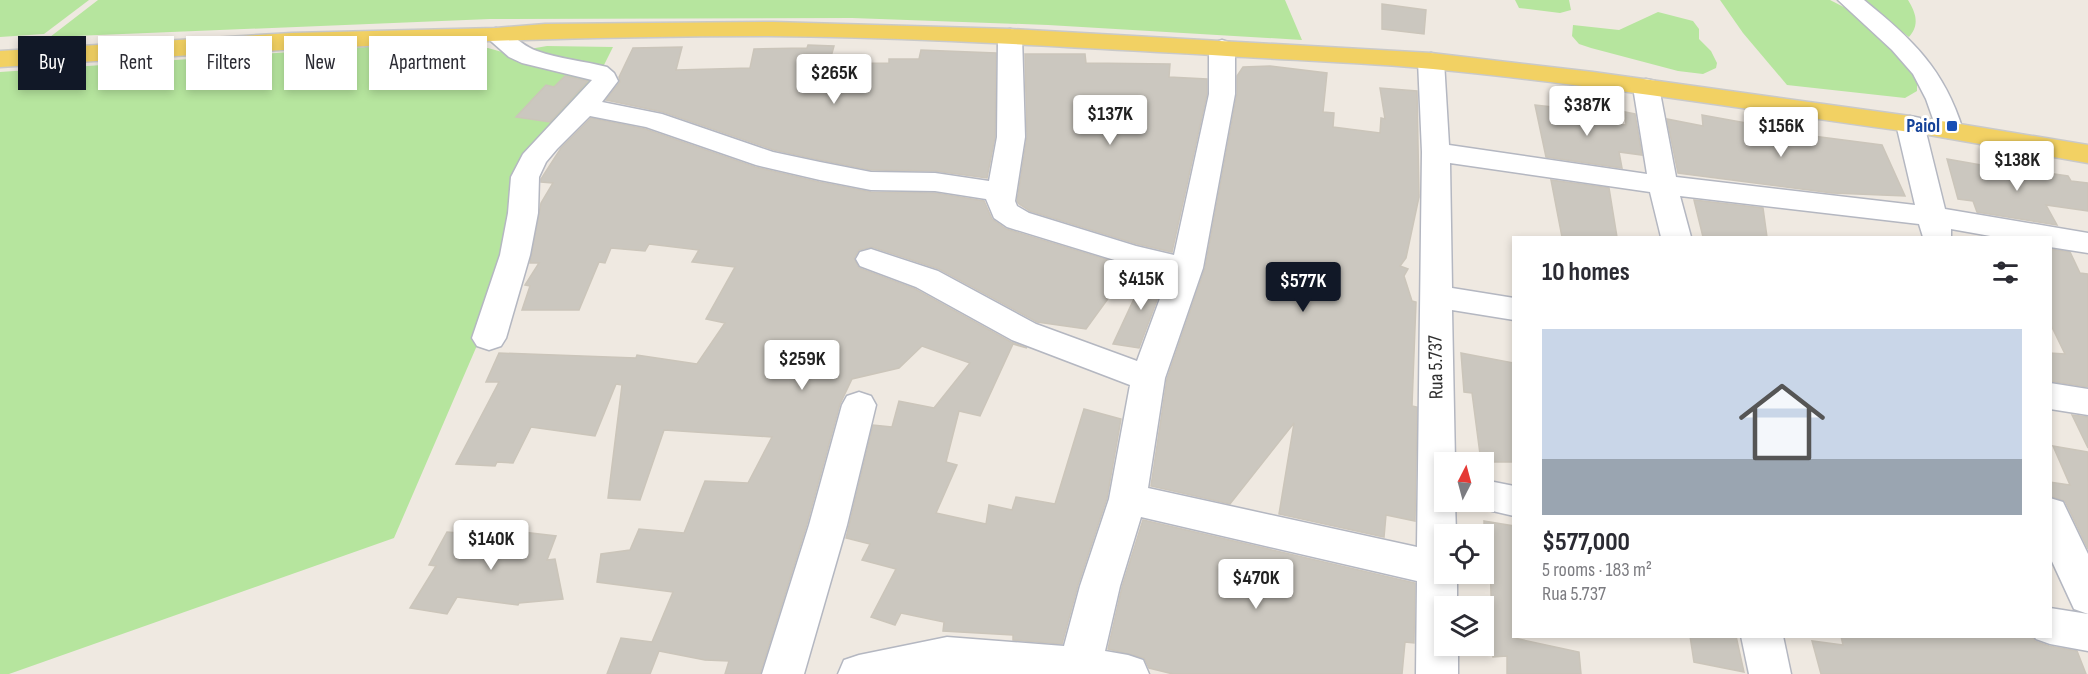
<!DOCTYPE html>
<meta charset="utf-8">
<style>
body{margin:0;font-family:"Sofia Sans Condensed",sans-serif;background:#f2f2f3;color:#2b2b33;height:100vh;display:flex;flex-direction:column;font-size:22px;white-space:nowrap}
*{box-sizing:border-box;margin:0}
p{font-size:20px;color:#7c7c81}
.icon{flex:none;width:33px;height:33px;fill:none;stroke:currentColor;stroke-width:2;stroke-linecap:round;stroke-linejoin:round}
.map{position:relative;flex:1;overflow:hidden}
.details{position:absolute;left:1512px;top:236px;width:540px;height:402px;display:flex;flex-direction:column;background:#fff;border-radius:0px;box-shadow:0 3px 9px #0003}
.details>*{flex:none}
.hud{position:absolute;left:18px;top:36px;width:570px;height:54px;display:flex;gap:12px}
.needle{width:39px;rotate:6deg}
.controls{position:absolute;left:1434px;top:452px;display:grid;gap:12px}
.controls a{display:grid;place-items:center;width:60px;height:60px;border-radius:0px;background:#fff;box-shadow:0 3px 9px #0003;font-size:30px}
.price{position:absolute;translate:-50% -51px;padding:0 14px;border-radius:6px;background:#fff;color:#222;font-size:20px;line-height:39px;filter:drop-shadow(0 2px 3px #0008)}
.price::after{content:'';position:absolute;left:50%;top:36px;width:18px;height:14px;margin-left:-9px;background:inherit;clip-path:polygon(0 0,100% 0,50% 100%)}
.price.active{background:#111827;color:#fff}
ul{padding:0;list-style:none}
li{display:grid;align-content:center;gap:12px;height:318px;padding:0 30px}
li span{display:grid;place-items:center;height:186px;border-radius:0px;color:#555}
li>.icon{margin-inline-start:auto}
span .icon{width:108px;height:108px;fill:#fffc;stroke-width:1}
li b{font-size:26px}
h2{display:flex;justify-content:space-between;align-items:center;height:72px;padding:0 30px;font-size:26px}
.tag{padding:0 21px;border-radius:0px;background:#fff;box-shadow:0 3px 9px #0003;font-size:21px;line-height:54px}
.tag.active{background:#111827;color:#fff}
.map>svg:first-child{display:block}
.green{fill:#b6e59e}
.building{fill:#cbc7bf;stroke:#cbc5ba;stroke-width:1.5}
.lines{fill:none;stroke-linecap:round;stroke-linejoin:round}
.street-casing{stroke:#b4b7c1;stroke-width:3}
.primary-casing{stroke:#c9c9c9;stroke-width:3}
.street{fill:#fff;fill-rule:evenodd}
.primary{fill:#f2d163;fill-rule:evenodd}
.transit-dot{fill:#1a4fb4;stroke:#fff;stroke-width:2}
.labels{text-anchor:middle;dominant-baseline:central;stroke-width:6;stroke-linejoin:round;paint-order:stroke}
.transit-label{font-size:20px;font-weight:bold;fill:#164399;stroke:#fff;text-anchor:end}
.street-label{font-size:20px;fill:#2e2e2e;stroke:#fff}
</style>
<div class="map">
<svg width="2088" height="674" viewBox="0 0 2088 674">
<rect width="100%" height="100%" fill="#efe9e1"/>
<g class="green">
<polygon points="0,0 89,0 44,34 0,37"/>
<polygon points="98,0 1285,0 1302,40 1048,25 852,18 490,19 50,37"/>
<polygon points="1515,0 1569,0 1571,10 1560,13 1519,8"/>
<polygon points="1720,0 1830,0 1873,22 1917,79 1917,91 1905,98 1787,85 1743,33"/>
<path d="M1846 0H1908C1916 13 1920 25 1909 37L1890 23Z"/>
<polygon points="1658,12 1693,21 1699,29 1699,39 1711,51 1717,63 1716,68 1703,74 1678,71 1591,48 1579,44 1572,36 1573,25 1619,30"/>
<polygon points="547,46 613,47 602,69 524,50"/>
<polygon points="365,47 488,48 595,78 543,143 494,306 394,538 9,674 0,674 0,72"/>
</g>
<g class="building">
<polygon points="1382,4 1426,10 1424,34 1382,29"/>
<polygon points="808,45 834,46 829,64 889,63 889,59 919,59 921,50 996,53 995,137 987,178 935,171 871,170 820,160 774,150 663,112 606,100 620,82 619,77 633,48 682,47 676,70 750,68 754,49 807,48"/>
<polygon points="1025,54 1085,54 1086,63 1170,64 1169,77 1207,79 1207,94 1172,252 1137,244 1030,211 1019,204 1017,201 1027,137"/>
<polygon points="1270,66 1327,73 1323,112 1334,113 1333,127 1380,133 1381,118 1385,119 1380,88 1417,91 1419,197 1406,258 1400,266 1408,269 1404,276 1412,301 1416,302 1412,406 1417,407 1415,521 1386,515 1384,537 1279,514 1294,423 1230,504 1151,486 1167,379 1205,268 1237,94 1237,76 1243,67"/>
<polygon points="565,76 588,81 550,122 516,117 546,85 554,87"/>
<polygon points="1535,105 1579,110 1582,119 1626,125 1625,112 1635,114 1642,155 1619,152 1622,168 1546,157"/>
<polygon points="1702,115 1757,125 1759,129 1882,145 1905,196 1832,193 1678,173 1667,119 1703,126"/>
<polygon points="591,118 645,129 755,167 819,182 871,192 935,193 984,201 992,219 1006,229 1131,267 1086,329 1037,322 939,269 872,247 859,250 854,258 859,268 915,289 1011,342 1027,348 1013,344 980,416 959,411 946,462 957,465 936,513 986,524 989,505 1012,510 1016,497 1055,504 1084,409 1121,419 1107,498 1078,585 1062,644 1013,640 1013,635 943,631 944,622 901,613 895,625 871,617 896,569 862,560 870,544 846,538 873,425 892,427 899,401 934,408 970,363 922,346 899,368 852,379 840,404 807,524 760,674 725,674 729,661 705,660 659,651 650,674 607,674 621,638 652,642 673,592 597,582 601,554 630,550 639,529 684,533 705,481 748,483 772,437 664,430 640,500 608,498 622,385 616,384 595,436 531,427 513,463 497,462 495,466 456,464 499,382 486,382 499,353 636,358 637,355 697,364 725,323 706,319 735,267 692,262 699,250 649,244 645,251 611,248 605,263 599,262 579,310 522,310 530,286 525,285 539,263 530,263 541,203 553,183 541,182 541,179 561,148"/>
<polygon points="1947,159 2021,172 2034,173 2033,171 2068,176 2071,181 2088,183 2088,211 2046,205 2057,225 1977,212 1973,201 1958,199"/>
<polygon points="1551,180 1609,188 1617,237 1562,237"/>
<polygon points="1694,200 1763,208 1767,237 1703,237"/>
<polygon points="2050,249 2070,252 2080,273 2088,274 2088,387 2050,381 2050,353 2065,354 2050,323"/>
<polygon points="1147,271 1166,276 1139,348 1113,344"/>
<polygon points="1461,353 1514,363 1514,462 1484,462 1484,453 1480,454 1472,393 1464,392"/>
<polygon points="2072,415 2088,417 2088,448"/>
<polygon points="2053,446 2088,452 2088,549 2065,501 2050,496 2050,482 2070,485"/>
<polygon points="1143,520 1415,583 1414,643 1405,642 1402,674 1173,674 1149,668 1144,658 1108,649 1122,587"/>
<polygon points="1484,521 1514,526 1514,638 1579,652 1581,674 1507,674 1507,656 1493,657 1490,561 1484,559"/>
<polygon points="514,531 556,536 547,560 555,559 563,599 519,603 518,605 457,597 447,614 410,608 436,566 429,565 447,532 511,537"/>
<polygon points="1690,636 1736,636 1744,672 1694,662"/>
<polygon points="1841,636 2032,636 2035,641 2049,646 2077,651 2086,674 1821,674 1812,641 1843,645"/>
</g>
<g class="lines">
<g class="street-casing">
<g id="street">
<path d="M1838 0H1864C1913 40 1944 69 1963 130L1959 136 1949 138 1939 136 1926 99 1913 74 1892 50Z"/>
<path d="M496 28C512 32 522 46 537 51 559 59 584 61 607 67L614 73 618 81 602 102 662 114 773 152 820 162 871 172 935 173 989 181 997 137 998 36 1001 31 1010 29 1019 31 1022 36 1025 137 1015 201 1017 206 1029 213 1136 246 1174 255 1209 94V48L1213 43 1222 40 1231 43 1235 48V94L1203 268 1165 378 1148 488 1417 547 1422 152 1418 61 1422 56 1431 53 1440 56 1444 61 1449 145 1647 174 1633 87 1637 81 1646 79 1655 81 1659 87 1676 177 1915 205 1896 124 1900 118 1910 116 1920 118 1924 124 1945 209 2088 233V253L2050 247V237H1996L1951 229V237H1923L1919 224 1680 196 1691 237H1661L1650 192 1450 163 1452 288 1514 298V320L1452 310 1455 462H1444V501H1455L1456 534H1444V573H1457V606H1444V645H1458V674H1416L1417 581 1141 517 1120 586 1105 651 1128 655 1143 660 1149 674H838L844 660 859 655 947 637 1064 646 1080 586 1109 499 1130 385 1012 340 916 287 860 266 856 259 860 252 871 249 938 271 1036 324 1137 361 1169 274 1121 262 1007 227 994 218 986 199 935 191 871 190 820 180 756 165 646 127 590 116 557 149 546 162 539 177 538 213 530 255 506 338 501 346 489 350 477 346 472 338 500 255 508 213 511 177 523 154 592 80 522 63 509 57 484 35 487 30Z"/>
<polygon points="2050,383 2088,389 2088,415 2050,409"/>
<polygon points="859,392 871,396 876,405 847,525 804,674 762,674 809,525 842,405 847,396"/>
<polygon points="1484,480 1514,486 1514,516 1471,506 1468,501 1484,501"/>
<polygon points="2050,498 2063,502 2088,554 2088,651 2050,644 2036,639 2034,636 2050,636 2050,608 2088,614 2074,609 2050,557"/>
<polygon points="1741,636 1783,636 1791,674 1749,674"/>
</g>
</g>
<g class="primary-casing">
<path id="primary" d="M773 22 1010 29 1431 53 1593 72 1910 116 1921 121 1929 119 2088 145V163L1929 135 1918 130 1910 132C1751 110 1592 84 1433 69 1359 62 1285 60 1212 55 1065 47 917 37 769 36 513 36 256 50 0 67V51L292 33 496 28 545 24Z"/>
</g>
<use href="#street" class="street"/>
<use href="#primary" class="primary"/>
</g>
<rect class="transit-dot" x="1946" y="120" width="12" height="12" rx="3"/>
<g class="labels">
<g class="transit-label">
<text x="1940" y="126">Paiol</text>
</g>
<g class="street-label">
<text transform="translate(1436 367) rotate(-91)">Rua 5.737</text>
</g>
</g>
</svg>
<div class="controls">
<a><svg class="needle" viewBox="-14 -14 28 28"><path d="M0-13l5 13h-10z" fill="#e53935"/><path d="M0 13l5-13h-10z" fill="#7c7c81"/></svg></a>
<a><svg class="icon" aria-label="locate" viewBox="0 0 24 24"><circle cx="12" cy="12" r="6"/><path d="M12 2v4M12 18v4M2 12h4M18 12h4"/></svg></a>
<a><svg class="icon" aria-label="layers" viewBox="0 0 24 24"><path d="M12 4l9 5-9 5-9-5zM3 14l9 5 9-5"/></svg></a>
</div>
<b class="price" style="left:834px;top:105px">$265K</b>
<b class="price" style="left:1587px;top:137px">$387K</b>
<b class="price" style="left:1110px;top:146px">$137K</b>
<b class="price" style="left:1781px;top:158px">$156K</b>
<b class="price" style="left:2017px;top:192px">$138K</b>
<b class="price" style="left:1141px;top:311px">$415K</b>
<b class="price active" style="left:1303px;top:313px">$577K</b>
<b class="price" style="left:802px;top:391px">$259K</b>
<b class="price" style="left:491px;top:571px">$140K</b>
<b class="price" style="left:1256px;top:610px">$470K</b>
<div class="hud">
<a class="tag active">Buy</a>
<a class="tag">Rent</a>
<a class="tag">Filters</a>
<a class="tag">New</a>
<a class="tag">Apartment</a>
</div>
<section class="details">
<h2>10 homes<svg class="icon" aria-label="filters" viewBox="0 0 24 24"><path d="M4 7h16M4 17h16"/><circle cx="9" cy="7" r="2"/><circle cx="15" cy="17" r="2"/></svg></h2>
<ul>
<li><span style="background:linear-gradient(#c9d6e8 70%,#9aa5b1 0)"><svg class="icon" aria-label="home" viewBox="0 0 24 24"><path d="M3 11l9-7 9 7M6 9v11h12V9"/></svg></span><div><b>$577,000</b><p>5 rooms · 183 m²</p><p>Rua 5.737</p></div></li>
</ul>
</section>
</div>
